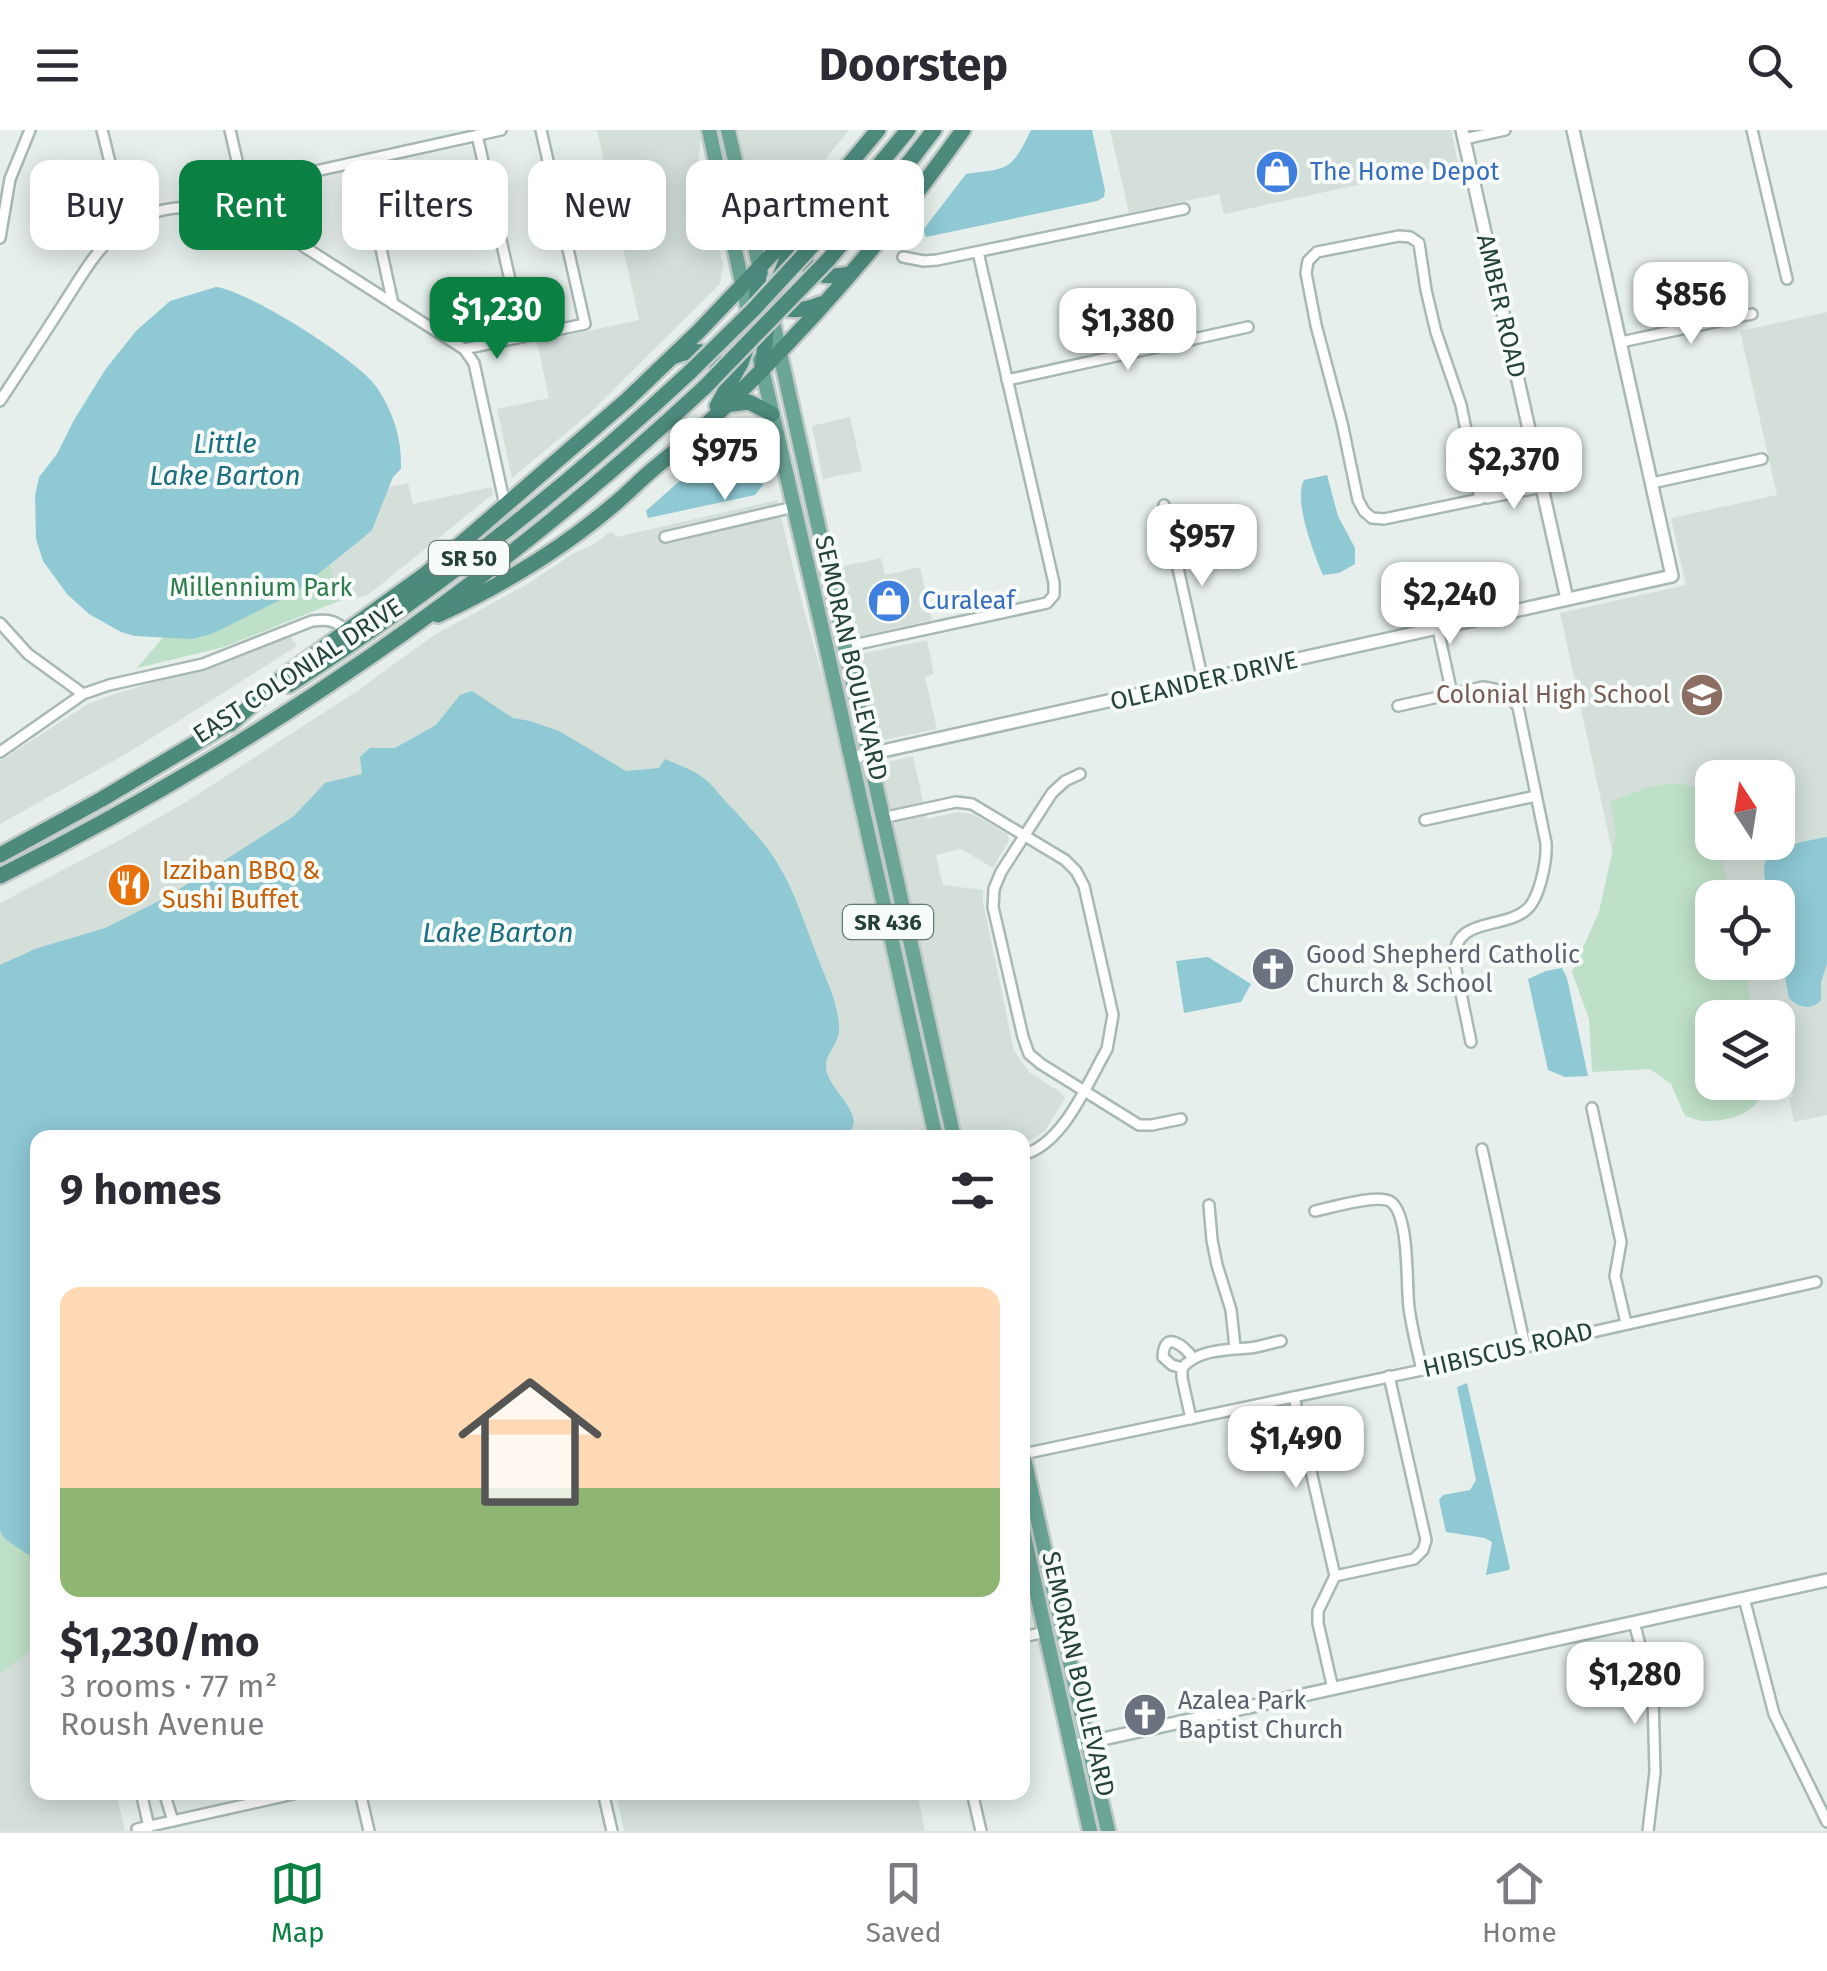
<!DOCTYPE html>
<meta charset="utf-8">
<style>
body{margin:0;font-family:"Fira Sans",sans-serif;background:#f2f2f3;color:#2b2b33;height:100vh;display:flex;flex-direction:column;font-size:38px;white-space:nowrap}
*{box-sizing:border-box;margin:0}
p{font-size:32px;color:#7c7c81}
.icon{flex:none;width:55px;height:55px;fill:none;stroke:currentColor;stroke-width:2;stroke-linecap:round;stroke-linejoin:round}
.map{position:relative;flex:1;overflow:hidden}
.details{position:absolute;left:30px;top:1000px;width:1000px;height:670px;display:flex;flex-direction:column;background:#fff;border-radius:20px;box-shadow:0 5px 25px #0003}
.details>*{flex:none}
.top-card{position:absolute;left:30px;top:30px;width:1000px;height:90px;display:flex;gap:20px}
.needle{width:65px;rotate:348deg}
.tools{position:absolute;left:1695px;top:630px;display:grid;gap:20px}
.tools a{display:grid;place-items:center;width:100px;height:100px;border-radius:20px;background:#fff;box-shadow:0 5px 25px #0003;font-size:50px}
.price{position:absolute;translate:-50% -85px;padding:0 22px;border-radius:20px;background:#fff;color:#222;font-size:32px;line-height:65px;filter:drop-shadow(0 2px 5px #0008)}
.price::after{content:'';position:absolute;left:50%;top:60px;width:30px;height:22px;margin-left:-15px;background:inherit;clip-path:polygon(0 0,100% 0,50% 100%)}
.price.current{background:#0b8043;color:#fff}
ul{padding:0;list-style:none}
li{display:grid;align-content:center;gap:20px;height:530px;padding:0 30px}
li span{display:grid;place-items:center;height:310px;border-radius:20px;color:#555}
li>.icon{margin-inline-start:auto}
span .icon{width:180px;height:180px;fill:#fffc;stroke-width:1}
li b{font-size:42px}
h2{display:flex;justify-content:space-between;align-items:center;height:120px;padding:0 30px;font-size:42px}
.pill{padding:0 35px;border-radius:20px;background:#fff;box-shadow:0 5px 25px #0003;font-size:35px;line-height:90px}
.pill.current{background:#0b8043;color:#fff}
header{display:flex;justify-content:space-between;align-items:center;height:130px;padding:0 30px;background:#fff;font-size:45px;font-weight:700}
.menu{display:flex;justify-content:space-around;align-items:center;height:140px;border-top:2px solid #e1e1e2;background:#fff;font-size:28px;color:#7c7c81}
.menu a{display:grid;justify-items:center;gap:5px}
.menu .current{color:#0b8043}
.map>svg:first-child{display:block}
.built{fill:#d4dfda;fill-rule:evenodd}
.green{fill:#bfe0c8}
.water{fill:#8ec9d4}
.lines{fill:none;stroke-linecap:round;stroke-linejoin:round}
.minor-casing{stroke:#a8b8b2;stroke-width:14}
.tertiary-casing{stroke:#a8b8b2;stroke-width:16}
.primary-casing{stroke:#c2cac8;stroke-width:19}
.trunk-casing{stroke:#c2cac8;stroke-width:20}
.minor{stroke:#fff;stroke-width:9}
.tertiary{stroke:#fff;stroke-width:11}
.primary{stroke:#6aa596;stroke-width:14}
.trunk{stroke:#4c8a7c;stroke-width:15}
.trunk-bridge-casing{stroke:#c2cac8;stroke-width:20;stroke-linecap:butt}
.trunk-bridge{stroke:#4c8a7c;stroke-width:15}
.labels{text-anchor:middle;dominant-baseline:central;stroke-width:8;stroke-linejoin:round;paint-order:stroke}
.shield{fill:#f7fbf9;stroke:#637a73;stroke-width:2.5}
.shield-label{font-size:22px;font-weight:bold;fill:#24423a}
.shop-label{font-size:25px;fill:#366cbe;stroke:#f7fbf9;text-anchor:start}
.street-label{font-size:25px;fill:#24423a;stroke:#f7fbf9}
.park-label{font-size:25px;fill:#2d7a4b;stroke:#f7fbf9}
.education-label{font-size:25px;fill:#785e54;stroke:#f7fbf9;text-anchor:end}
.food-label{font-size:25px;fill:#c56008;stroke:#f7fbf9;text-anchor:start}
.worship-label{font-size:25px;fill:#5b616d;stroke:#f7fbf9;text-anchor:start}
.water-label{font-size:28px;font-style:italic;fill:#1c6f80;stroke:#f7fbf9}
</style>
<header><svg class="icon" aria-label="menu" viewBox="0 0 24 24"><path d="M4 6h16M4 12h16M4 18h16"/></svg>Doorstep<svg class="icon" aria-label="search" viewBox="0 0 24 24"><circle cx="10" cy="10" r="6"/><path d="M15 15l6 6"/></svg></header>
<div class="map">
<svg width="1827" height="1701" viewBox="0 0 1827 1701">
<rect width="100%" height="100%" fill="#e6efeb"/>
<g class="built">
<polygon points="597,0 699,0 701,8 698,31 723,135 720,154 589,284 512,348 497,279 549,268 537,212 639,190"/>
<polygon points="738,0 849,0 773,93 757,86"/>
<polygon points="1110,0 1451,0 1458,33 1224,84 1219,64 1129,83"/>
<path d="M1827 182V985L1794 992 1789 968 1793 967 1789 946 1794 945 1787 911 1778 913V888H1712L1660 939 1560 483 1686 455 1671 388 1777 365 1740 201ZM1712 648H1778V712H1712ZM1712 768H1778V832H1712Z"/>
<polygon points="850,287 862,341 823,349 812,296"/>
<polygon points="408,353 413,374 492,357 493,364 368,465 339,471 317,373"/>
<polygon points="777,370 798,458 828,567 926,1007 38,1008 38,1662 116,1663 125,1701 0,1701 0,773 120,710 189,670 357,561 433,506 529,453 574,423 593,415 611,401 617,407"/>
<polygon points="881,428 885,445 920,437 932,490 852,508 835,438"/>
<polygon points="289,504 297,516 126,624 0,694 0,631 88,574 112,565 213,534"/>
<polygon points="927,510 934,544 925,547 937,599 875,612 856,525"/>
<polygon points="913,626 927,689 958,682 973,684 1007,704 1009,710 993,738 961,719 936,725 943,755 983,760 983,772 1014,921 1029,942 1060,962 1065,968 1045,1001 1027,1012 1023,1013 1022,1008 963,1007 880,634"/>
<polygon points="616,1663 917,1663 925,1701 624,1701"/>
</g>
<g class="green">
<polygon points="321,394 339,471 224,517 137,538 234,424"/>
<path d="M1672 653C1686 655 1697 655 1706 667 1705 681 1712 697 1712 712L1716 713 1732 767 1712 768V832L1744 833 1753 887 1712 888V952L1763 953C1764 980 1734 991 1709 991 1701 992 1692 988 1685 986L1671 954 1650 939 1592 942 1589 889 1572 842 1599 782 1616 705 1610 672 1649 657Z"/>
<polygon points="0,1401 4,1408 38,1431 37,1516 0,1543"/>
</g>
<g class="water">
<path d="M1031 0H1092L1105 60 1104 67 1097 71 926 107 923 100 966 44C1008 38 1011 42 1031 0Z"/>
<path d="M216 157C247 160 362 232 378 259 394 284 402 310 401 339L393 347 372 400 363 408 294 463 214 503 192 509 135 506 121 502 89 484 67 464 43 431 36 409 35 366 39 347 57 324 74 290 105 240 136 201 170 171Z"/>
<polygon points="746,297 751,303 763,355 755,365 648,388 646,381 740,297"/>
<path d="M1327 345 1338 386 1355 418V434L1339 443 1323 445C1314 424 1293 370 1304 350Z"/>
<path d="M472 561 513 588 530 591 559 601 626 641 659 638 665 629C678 635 695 640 706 650 715 658 723 669 732 678 747 695 764 711 776 731 794 759 804 792 816 823 824 845 838 872 839 896 841 913 825 922 826 938 828 962 876 990 841 1008H38L37 1431 4 1408 0 1401V835L35 819 105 798 167 767 294 686 325 653 362 644 360 627 370 618H395L436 595 460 565Z"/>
<path d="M1827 707V834L1821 852V870C1812 881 1798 878 1789 868L1778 808V768L1769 767C1767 757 1762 743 1765 733 1771 716 1811 710 1827 707Z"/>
<polygon points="1208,827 1251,854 1241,872 1184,883 1176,831"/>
<polygon points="1562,838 1567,848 1588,946 1565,947 1548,940 1528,849 1546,841"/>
<polygon points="1467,1253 1510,1438 1509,1440 1486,1445 1492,1412 1485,1408 1446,1402 1439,1370 1443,1365 1470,1360 1476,1350 1457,1257"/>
</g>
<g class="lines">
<g class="minor-casing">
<g id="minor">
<polyline points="102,0 126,97"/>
<polyline points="230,0 246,70 254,84"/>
<polyline points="1752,0 1787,149"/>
<polyline points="477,5 523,207"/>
<polyline points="1464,9 1505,0"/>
<polyline points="362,31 393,174"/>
<polyline points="195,73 243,57 501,0"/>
<polygon points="1399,106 1410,107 1419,113 1426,160 1436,202 1461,275 1480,369 1384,389 1372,388 1364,381 1358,370 1342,293 1316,195 1306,143 1308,131 1317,122"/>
<polyline points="0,108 10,49 30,0"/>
<polyline points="903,127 924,131 937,130 1184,79"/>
<polyline points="1621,212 1752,184"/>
<polyline points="464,219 585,194 541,0"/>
<polyline points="1007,250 1248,197"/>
<path d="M0 271C21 239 43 206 64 173 79 150 94 123 115 104 155 69 208 74 256 86L464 219 474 233 505 375"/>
<polyline points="1652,353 1762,329"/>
<polyline points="1487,368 1542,357"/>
<polyline points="1480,369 1499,357 1540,349"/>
<polyline points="1164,375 1203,551"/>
<polyline points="665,407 794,377"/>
<polyline points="0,493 28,524 83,564"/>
<polyline points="1438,499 1452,564"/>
<polyline points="844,517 1047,473 1054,465 1054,453 978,122"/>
<path d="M1398 576 1483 557C1500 559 1509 563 1518 577L1546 713C1547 730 1540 769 1526 780 1503 800 1454 786 1454 830L1471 912"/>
<path d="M0 622 83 564 109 555 203 534 312 491C329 489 335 490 348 502"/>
<polyline points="1080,644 1065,651 1052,663 1001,742 994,759 993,777 1023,907 1029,924 1041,934 1139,995 1152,995 1181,989"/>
<path d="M882 688 956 672 972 674 1065 730 1076 741 1084 756 1113 885 1107 919C1087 954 1063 1015 1022 1025"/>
<polyline points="1425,690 1536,666"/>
<polyline points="1592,978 1621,1112 1615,1146 1626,1193"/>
<polyline points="1482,1019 1525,1216"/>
<polyline points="1209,1075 1212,1110 1217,1135 1231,1180 1235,1217"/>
<path d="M1315 1081C1330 1078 1379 1063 1391 1072 1410 1086 1406 1156 1409 1178 1412 1199 1417 1219 1422 1240"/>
<path d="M1182 1238 1172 1235 1163 1227C1164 1199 1184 1216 1193 1228"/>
<polyline points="1294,1267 1335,1446 1318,1481 1318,1493 1333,1559"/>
<path d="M1191 1289 1182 1248V1238C1198 1219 1227 1220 1249 1218 1260 1217 1270 1213 1281 1211"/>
<polyline points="1023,1324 1422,1240 1816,1152"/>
<polyline points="1335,1446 1414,1429 1423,1420 1426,1410 1389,1246"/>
<polyline points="1744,1468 1774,1584 1827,1692"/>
<polyline points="1634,1492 1653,1565 1655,1642 1648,1701"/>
<polyline points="1022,1507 1046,1502"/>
<polyline points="141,1662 149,1697"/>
<polyline points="164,1662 173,1691"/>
<polyline points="360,1662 369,1701"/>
<polyline points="603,1662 612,1701"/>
<polyline points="972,1662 981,1701"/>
<polyline points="137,1699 302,1662"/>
</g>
</g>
<g class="tertiary-casing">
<g id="tertiary">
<polyline points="1462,0 1567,469"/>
<polyline points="851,628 1672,446 1573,0"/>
<polyline points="1071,1616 1827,1450"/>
</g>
</g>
<g class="primary-casing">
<g id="primary">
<polyline points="709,0 750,190"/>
<polyline points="728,0 761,143"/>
<polyline points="771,183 954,1008"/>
<polyline points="760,230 822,498 936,1008"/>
<polyline points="1022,1320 1108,1701"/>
<polyline points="1022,1397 1090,1701"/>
</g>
</g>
<g class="trunk-casing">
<g id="trunk">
<polyline points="751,97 766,105 792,103"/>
<polyline points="813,115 908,0"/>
<path d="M798 119C809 146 823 149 849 144"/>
<polyline points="828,130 893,53 934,0"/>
<path d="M770 175C788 181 802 182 820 174"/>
<path d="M675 226C701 216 718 222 722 252"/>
<polyline points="762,240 769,175 789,123 802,99"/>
<polyline points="725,275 749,272 772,284"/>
<polyline points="717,276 741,233 753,200 760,136"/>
<path d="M438 485C500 456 559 421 611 377 625 366 637 353 651 341 670 325 690 309 709 292 802 204 889 105 963 0"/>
<path d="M289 555C432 464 567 357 691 241"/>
<polyline points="230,594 287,544 427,443 627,270 699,201 792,103 878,0"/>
<polyline points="0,725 102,669 236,589"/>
<path d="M0 746C256 618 496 452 705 257"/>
</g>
</g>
<use href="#minor" class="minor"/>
<use href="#tertiary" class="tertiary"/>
<use href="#primary" class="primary"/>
<use href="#trunk" class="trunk"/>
<g class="trunk-bridge-casing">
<g id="trunk-bridge">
<polyline points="691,241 753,180 813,115"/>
<polyline points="705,257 828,130"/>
</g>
</g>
<use href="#trunk-bridge" class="trunk-bridge"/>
</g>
<defs>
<g id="shop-disc" transform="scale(2.25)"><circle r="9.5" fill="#3f7fe0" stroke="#f7fbf9"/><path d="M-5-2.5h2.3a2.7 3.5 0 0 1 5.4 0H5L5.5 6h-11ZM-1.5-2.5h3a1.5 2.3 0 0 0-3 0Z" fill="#fff"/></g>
<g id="school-disc" transform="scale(2.25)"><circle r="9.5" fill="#8d6e63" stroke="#f7fbf9"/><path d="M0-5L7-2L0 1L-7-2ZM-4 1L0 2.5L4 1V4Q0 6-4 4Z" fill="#fff"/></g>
<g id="restaurant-disc" transform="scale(2.25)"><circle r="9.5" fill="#e8710a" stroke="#f7fbf9"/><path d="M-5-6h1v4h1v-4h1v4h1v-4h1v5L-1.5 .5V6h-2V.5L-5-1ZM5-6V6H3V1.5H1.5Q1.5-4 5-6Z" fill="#fff"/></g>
<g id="church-disc" transform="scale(2.25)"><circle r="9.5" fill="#6b7280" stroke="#f7fbf9"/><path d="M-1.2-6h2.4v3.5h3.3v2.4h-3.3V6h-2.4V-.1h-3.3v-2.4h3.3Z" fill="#fff"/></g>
</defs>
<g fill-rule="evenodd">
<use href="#shop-disc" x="1277" y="42"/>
<use href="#shop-disc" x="889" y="471"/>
<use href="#school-disc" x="1702" y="565"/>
<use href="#restaurant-disc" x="129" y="755"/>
<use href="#church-disc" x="1273" y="839"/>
<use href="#church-disc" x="1145" y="1585"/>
</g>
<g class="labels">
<g class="shield">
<rect x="429" y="411" width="80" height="34" rx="8"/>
<rect x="843" y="775" width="90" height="34" rx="8"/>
</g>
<g class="shield-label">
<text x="469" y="428">SR 50</text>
<text x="888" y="792">SR 436</text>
</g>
<g class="shop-label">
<text x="1310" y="42">The Home Depot</text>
<text x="922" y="471">Curaleaf</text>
</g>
<g class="street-label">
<text transform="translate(1501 176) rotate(77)">AMBER ROAD</text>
<text transform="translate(851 528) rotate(77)">SEMORAN BOULEVARD</text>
<text transform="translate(298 541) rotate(-33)">EAST COLONIAL DRIVE</text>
<text transform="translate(1204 551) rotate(-13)">OLEANDER DRIVE</text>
<text transform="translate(1508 1220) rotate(-13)">HIBISCUS ROAD</text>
<text transform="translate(1078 1544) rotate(77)">SEMORAN BOULEVARD</text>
</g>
<g class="park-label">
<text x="261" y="458">Millennium Park</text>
</g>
<g class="education-label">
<text x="1670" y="565">Colonial High School</text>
</g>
<g class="food-label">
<text x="162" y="741">Izziban BBQ &amp;<tspan x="162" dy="29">Sushi Buffet</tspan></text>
</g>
<g class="worship-label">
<text x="1306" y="825">Good Shepherd Catholic<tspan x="1306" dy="29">Church &amp; School</tspan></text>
<text x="1178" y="1571">Azalea Park<tspan x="1178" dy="29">Baptist Church</tspan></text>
</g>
<g class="water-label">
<text x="225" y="313">Little<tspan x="225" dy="32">Lake Barton</tspan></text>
<text x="498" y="802">Lake Barton</text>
</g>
</g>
</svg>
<div class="tools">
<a><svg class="needle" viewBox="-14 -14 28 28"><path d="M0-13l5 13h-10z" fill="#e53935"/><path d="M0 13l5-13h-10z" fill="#7c7c81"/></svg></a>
<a><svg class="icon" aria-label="locate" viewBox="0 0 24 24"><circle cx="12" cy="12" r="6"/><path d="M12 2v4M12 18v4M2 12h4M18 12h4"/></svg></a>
<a><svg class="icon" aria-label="layers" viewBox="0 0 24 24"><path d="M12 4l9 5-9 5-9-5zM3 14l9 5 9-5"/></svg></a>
</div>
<b class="price" style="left:1691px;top:217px">$856</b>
<b class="price current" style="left:497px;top:232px">$1,230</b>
<b class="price" style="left:1128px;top:243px">$1,380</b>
<b class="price" style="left:725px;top:373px">$975</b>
<b class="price" style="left:1514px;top:382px">$2,370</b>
<b class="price" style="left:1202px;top:459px">$957</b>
<b class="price" style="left:1450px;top:517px">$2,240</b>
<b class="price" style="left:1296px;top:1361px">$1,490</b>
<b class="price" style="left:1635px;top:1597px">$1,280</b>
<div class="top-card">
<a class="pill">Buy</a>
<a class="pill current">Rent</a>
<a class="pill">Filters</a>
<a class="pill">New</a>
<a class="pill">Apartment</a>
</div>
<section class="details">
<h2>9 homes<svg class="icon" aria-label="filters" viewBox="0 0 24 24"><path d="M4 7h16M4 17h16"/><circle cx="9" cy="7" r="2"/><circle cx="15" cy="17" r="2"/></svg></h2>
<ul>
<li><span style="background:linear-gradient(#ffd9b3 65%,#8fb573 0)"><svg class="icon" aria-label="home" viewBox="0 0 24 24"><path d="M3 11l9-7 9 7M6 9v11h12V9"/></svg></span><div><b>$1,230/mo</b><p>3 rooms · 77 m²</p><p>Roush Avenue</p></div></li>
</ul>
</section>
</div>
<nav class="menu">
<a class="current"><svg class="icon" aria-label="map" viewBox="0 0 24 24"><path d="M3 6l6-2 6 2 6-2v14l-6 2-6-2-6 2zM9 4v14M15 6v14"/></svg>Map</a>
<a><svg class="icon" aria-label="saved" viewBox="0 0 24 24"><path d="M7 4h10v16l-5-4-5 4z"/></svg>Saved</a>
<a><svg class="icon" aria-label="home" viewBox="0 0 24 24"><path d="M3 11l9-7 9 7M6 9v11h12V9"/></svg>Home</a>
</nav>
